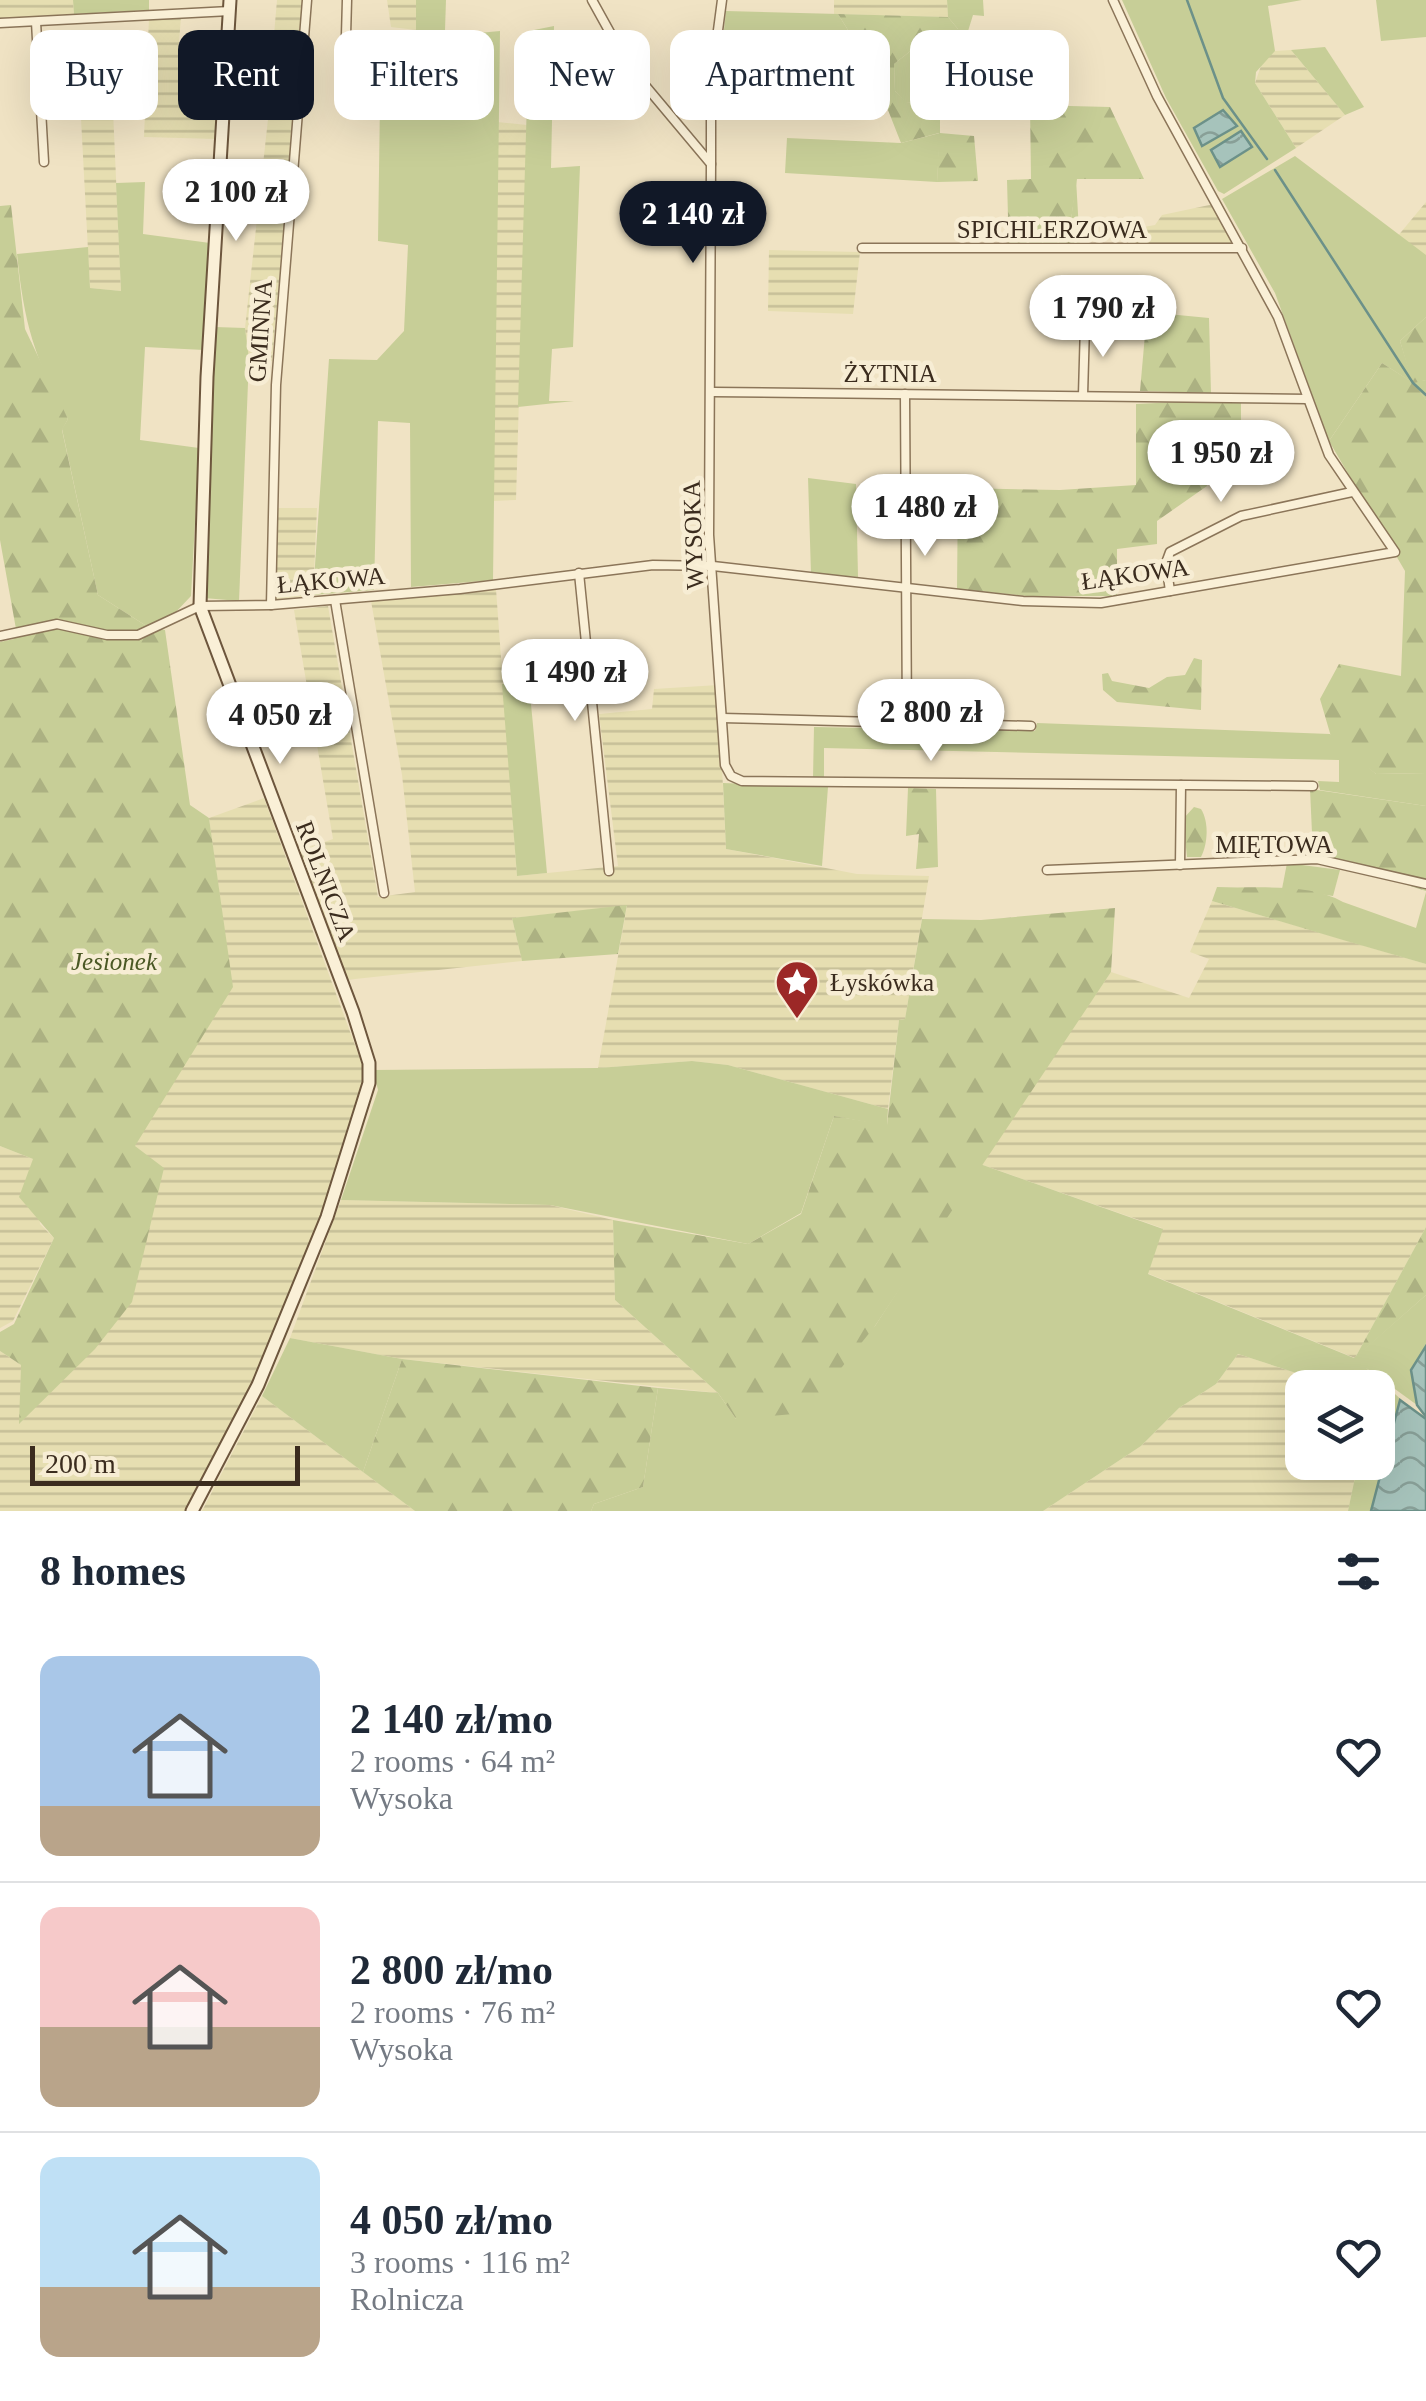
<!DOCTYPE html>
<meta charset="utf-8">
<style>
body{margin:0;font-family:"Times New Roman",serif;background:#f6f6f7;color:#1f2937;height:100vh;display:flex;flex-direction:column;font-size:38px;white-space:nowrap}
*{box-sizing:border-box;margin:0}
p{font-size:32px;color:#747a83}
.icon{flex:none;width:55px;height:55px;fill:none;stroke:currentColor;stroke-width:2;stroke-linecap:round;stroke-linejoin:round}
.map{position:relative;height:1511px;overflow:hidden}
.details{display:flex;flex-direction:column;background:#fff;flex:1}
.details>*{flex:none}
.hud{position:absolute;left:30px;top:30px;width:1368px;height:90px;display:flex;gap:20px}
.controls{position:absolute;left:1285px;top:1370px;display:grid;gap:20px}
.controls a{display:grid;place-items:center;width:110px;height:110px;border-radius:20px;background:#fff;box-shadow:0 10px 40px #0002;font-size:50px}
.scale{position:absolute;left:30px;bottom:25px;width:270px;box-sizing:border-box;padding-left:10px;border:5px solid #3b2c1e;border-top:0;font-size:28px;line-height:35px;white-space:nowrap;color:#3b2c1e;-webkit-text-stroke:8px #f7edd4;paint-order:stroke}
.price{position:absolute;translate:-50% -85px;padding:0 22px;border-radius:35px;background:#fff;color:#222;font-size:32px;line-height:65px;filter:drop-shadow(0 2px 5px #0008)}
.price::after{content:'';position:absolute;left:50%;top:60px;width:30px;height:22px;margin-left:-15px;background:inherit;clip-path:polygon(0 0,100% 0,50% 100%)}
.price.on{background:#111827;color:#fff}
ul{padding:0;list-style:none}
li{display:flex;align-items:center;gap:30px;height:250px;padding:0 40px}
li+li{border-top:2px solid #e0e1e3}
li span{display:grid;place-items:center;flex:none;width:280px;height:200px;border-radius:20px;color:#555}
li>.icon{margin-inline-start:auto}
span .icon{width:120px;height:120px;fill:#fffc;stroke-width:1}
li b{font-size:42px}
h2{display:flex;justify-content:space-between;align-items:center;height:120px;padding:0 40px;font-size:42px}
.tag{padding:0 35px;border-radius:20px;background:#fff;box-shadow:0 10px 40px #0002;font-size:35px;line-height:90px}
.tag.on{background:#111827;color:#fff}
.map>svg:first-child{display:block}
.farmland{fill:url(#farmland-rules)}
.grass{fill:#c7ce97}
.forest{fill:url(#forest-firs)}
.water{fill:url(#water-waves);stroke:#6c9189;stroke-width:2.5}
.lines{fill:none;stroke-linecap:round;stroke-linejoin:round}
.stream{stroke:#6c9189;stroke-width:2.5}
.street-casing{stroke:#8b7559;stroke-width:11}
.secondary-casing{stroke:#6d563d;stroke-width:15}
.street{stroke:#faf0d7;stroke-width:8}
.secondary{stroke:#faf0d7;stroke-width:11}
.labels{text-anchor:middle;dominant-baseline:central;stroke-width:9;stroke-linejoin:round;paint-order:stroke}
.street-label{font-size:25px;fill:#3b2c1e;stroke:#f7edd4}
.park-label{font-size:25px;font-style:italic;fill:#4a5824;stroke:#f7edd4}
.poi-label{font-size:25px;fill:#3b2c1e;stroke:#f7edd4;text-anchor:start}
</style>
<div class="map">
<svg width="1426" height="1511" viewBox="0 0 1426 1511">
<defs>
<pattern id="farmland-rules" width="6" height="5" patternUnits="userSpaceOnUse" patternTransform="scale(2.5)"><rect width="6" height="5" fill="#e6deb1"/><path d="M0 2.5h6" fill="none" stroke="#c6bf98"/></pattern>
<pattern id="forest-firs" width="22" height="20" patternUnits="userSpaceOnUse" patternTransform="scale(2.5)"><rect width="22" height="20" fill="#c7ce97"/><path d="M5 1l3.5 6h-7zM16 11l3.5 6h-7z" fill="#acb182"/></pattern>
<pattern id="water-waves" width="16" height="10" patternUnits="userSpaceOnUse" patternTransform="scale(2.5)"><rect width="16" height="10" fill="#a6c3bb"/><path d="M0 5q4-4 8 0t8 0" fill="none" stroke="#889f97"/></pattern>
</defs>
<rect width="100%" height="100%" fill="#f0e3c4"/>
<g class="farmland">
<polygon points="0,0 73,0 74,14 0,18"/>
<polygon points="277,0 303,0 300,37 274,35"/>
<polygon points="387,0 416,0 416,30 391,27"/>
<polygon points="834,0 947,0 948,17 834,14"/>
<polygon points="181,17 178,55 221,55 217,139 144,137 149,18"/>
<polygon points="1291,50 1345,115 1296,148 1255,83 1262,63 1275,51"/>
<polygon points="78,62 111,65 121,291 90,288"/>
<polygon points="297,82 272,361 249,359 245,328 272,83"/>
<polygon points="497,122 527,125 516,500 493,501"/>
<polygon points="1426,202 1426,255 1397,237"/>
<polygon points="1214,204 1234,244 1129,246 1132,229 1155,225 1162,215"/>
<polygon points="769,250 860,252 853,314 768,311"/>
<polygon points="273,508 317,508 313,595 276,599"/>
<polygon points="496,589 517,876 618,866 599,714 652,709 654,689 718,685 726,849 857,874 929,876 905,1019 899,1020 888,1109 728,1065 692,1061 598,1068 627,906 512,918 522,961 346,980 296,852 333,839 294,610 328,606 378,897 415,892 402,775 371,601"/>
<polygon points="264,798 363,1067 364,1083 313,1239 253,1386 187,1511 0,1511 0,1351 21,1365 20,1423 50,1389 134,1146 232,987 209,818"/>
<polygon points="1212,901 1426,964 1426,1227 1355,1358 1147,1273 1162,1228 980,1164 1111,972 1189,998 1209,959 1190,952"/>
<polygon points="0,1146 33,1159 40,1224 54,1238 13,1321 0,1328"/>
<polygon points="341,1200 550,1205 613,1220 615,1300 718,1393 402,1359 290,1338"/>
<polygon points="1238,1354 1339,1387 1302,1388 1302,1462 1358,1463 1348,1511 1043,1511 1141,1446 1179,1408 1216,1384"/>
<polygon points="262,1396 415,1511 202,1511"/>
</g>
<g class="grass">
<polygon points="73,0 149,0 149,10 74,14"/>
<polygon points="416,0 446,0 445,30 416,30"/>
<polygon points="947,0 983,0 984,16 973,15 960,57 1020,58 1020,96 942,94 940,101 906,103 895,91 894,64 913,49 947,56 958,29 948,17"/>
<polygon points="1122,0 1302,0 1268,6 1275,51 1256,72 1255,83 1296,148 1224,194 1218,191 1166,98"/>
<polygon points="1426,0 1426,37 1381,41 1376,0"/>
<polygon points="726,11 838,14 871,67 880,99 770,97 770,59 721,58"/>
<polygon points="554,26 551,168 580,166 573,347 552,349 549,401 574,401 518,407 529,31"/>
<polygon points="500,31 493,580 411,587 410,423 378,421 374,590 313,595 329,359 377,360 404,331 408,245 378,241 381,32 431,38 431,105 447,106 446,36"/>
<polygon points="1325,47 1364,107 1345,115 1291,50"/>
<polygon points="940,133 937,182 785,173 787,138 901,143"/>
<polygon points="1295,156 1426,255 1426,317 1400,341 1413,382 1426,380 1426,400 1413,383 1382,363 1329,441 1275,293 1222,199"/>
<polygon points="1076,179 1080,248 1008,244 1008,217 1071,220"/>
<path d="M145 182 143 234 210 243 204 350 145 347 140 440 199 448 191 596 173 615 148 627 98 595 62 429 68 419C34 358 24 323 17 254L88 247 90 288 121 291 116 183Z"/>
<polygon points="215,327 245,328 249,359 239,601 204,598"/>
<polygon points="808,478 856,484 858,577 811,573"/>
<polygon points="529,683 547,873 517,876 502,684"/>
<polygon points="1037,723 1330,734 1376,774 1426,773 1426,806 1320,790 1318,781 1339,782 1339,760 824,748 824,778 813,778 814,727 1035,731"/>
<polygon points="723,783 828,787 822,866 726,849"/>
<polygon points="1287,863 1340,870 1333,896 1282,889"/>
<polygon points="1426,892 1426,964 1343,940 1343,902 1416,928"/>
<polygon points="692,1061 728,1065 888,1109 887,1126 834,1116 801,1213 748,1244 550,1205 341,1200 378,1090 373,1070 598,1068"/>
<polygon points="980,1164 1163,1229 1148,1274 1354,1358 1426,1295 1426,1346 1411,1370 1417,1405 1366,1368 1405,1403 1393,1426 1371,1511 1348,1511 1358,1463 1378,1462 1378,1388 1339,1387 1238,1354 1216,1384 1179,1408 1141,1446 1043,1511 591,1511 594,1504 643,1487 658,1388 718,1393 736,1419 875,1326"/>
<polygon points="290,1338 402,1359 363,1472 262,1396"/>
</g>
<g class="forest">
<polygon points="838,14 948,17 958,29 962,53 947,56 913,49 894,64 895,91 907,103 940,101 940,133 974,136 978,181 937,182 939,133 901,143 871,67"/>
<polygon points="1030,105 1110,107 1144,179 1077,179 1071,220 1008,217 1007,180 1031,179"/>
<polygon points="11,205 25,329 68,419 62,430 98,595 148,627 165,630 190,805 209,818 233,987 135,1146 164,1168 132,1302 95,1349 19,1424 21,1365 0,1351 0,1332 14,1324 54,1238 19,1197 33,1159 0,1146 0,642 14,639 16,629 0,540 0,206"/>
<polygon points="1147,312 1209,318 1211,393 1140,391"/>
<polygon points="1426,317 1426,380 1414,383 1426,400 1426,773 1376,774 1332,740 1320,699 1339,664 1401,676 1405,571 1329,441 1382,363 1412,382 1400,341"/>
<polygon points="1241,399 1241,447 1197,458 1207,486 1157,521 1157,544 1117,549 1117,596 1027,596 957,589 958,488 1060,490 1136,485 1136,404"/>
<polygon points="1194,658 1202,660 1201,710 1117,702 1103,690 1102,674 1108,673 1112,681 1149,688 1167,677 1185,675"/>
<polygon points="908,788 936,789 938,867 916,869 919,834 906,836"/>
<polygon points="1310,789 1426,806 1426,891 1313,855"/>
<path d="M1194 807 1201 809C1209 822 1208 843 1201 857H1187L1183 819Z"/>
<path d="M1217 887C1256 889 1309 882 1343 902V940L1212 901Z"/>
<polygon points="627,905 618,954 522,961 512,918"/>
<polygon points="1115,908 1111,972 875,1326 805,1413 736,1419 718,1393 615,1300 613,1220 748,1244 801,1214 834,1116 887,1125 899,1020 905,1019 922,919 981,920"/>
<polygon points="1426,1227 1426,1295 1355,1358"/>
<polygon points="402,1359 658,1388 643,1487 594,1504 591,1511 415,1511 363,1472"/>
</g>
<g class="water">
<polygon points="1223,110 1237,126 1202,146 1194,128"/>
<polygon points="1241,131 1252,147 1220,167 1211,150"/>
<polygon points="1426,1346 1426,1417 1417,1405 1411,1370"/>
<polygon points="1400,1400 1426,1419 1426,1511 1371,1511"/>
</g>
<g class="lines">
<g class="stream">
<polyline points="1187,0 1223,98 1267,159"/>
<polyline points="1275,170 1413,383 1426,395"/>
</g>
<g class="street-casing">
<g id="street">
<polyline points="592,0 628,65 711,164 709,535 725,765 731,776 742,781 1313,786"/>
<polyline points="36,22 44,162"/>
<polyline points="0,23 230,11"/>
<polyline points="344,106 347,0"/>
<polyline points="711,164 711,83 722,0"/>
<polyline points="862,248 1242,248"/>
<polyline points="713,392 1307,399"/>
<polyline points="905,394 907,724"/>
<polyline points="1083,395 1085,325"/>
<polyline points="579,573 609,871"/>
<polyline points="1170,591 1166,563 1170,552 1241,516 1352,492"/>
<polyline points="335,600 384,893"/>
<polyline points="271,605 276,385 307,0"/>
<polyline points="0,636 57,624 107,635 138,635 200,606 271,605 460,589 653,565 713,566 1023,601 1101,603 1395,552 1329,455 1278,317 1157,96 1113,0"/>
<polyline points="722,718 1031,726"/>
<polyline points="1180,865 1181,785"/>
<polyline points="1047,870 1317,859 1426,884"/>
</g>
</g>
<g class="secondary-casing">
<polyline id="secondary" points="192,1511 258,1385 327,1217 369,1083 369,1063 353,1012 200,606 207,377 230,0"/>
</g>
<use href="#street" class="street"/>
<use href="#secondary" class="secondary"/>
</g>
<defs>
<g id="sight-pin" transform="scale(2.25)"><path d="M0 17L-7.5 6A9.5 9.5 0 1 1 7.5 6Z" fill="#9c2827" stroke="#f7edd4"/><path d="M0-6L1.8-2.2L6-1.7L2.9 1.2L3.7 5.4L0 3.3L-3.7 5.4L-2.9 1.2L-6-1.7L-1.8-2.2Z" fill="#fff"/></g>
</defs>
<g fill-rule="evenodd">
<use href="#sight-pin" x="797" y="982"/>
</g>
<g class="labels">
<g class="street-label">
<text x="1052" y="229">SPICHLERZOWA</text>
<text transform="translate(260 331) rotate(-86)">GMINNA</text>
<text x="890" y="373">ŻYTNIA</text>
<text transform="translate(693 535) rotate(-92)">WYSOKA</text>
<text transform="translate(1135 574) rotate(-8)">ŁĄKOWA</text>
<text transform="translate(331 580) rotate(-5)">ŁĄKOWA</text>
<text x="1274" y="844">MIĘTOWA</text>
<text transform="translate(326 881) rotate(69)">ROLNICZA</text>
</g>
<g class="park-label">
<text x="114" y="961">Jesionek</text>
</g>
<g class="poi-label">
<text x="830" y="982">Łyskówka</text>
</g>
</g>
</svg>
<div class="controls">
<a><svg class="icon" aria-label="layers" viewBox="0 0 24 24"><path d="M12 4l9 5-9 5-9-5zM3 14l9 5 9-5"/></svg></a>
</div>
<div class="scale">200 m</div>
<b class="price" style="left:236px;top:244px">2 100 zł</b>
<b class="price on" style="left:693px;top:266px">2 140 zł</b>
<b class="price" style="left:1103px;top:360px">1 790 zł</b>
<b class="price" style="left:1221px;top:505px">1 950 zł</b>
<b class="price" style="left:925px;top:559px">1 480 zł</b>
<b class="price" style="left:575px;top:724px">1 490 zł</b>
<b class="price" style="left:931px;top:764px">2 800 zł</b>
<b class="price" style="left:280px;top:767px">4 050 zł</b>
<div class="hud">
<a class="tag">Buy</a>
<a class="tag on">Rent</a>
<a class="tag">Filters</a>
<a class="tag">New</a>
<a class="tag">Apartment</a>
<a class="tag">House</a>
</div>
</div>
<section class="details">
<h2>8 homes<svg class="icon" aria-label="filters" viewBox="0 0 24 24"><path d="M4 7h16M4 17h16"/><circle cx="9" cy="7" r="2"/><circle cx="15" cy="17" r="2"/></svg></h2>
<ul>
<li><span style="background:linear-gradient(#a9c7e8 75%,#b9a48a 0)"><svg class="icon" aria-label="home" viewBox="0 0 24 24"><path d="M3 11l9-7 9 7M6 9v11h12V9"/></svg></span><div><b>2 140 zł/mo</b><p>2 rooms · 64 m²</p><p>Wysoka</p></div><svg class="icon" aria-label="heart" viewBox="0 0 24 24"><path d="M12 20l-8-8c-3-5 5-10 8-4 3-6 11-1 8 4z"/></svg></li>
<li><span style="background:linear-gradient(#f6c9c9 60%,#b9a48a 0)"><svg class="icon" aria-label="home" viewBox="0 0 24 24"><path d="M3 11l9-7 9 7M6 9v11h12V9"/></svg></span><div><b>2 800 zł/mo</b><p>2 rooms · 76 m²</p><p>Wysoka</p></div><svg class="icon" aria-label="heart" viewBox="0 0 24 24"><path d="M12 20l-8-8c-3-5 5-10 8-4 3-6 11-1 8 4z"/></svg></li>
<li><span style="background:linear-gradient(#bfe0f5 65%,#b9a48a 0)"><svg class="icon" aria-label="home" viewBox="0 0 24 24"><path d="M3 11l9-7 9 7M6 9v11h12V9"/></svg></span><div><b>4 050 zł/mo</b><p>3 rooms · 116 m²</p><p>Rolnicza</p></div><svg class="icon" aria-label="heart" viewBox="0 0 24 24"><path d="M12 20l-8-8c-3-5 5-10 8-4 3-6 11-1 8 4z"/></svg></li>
</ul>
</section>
